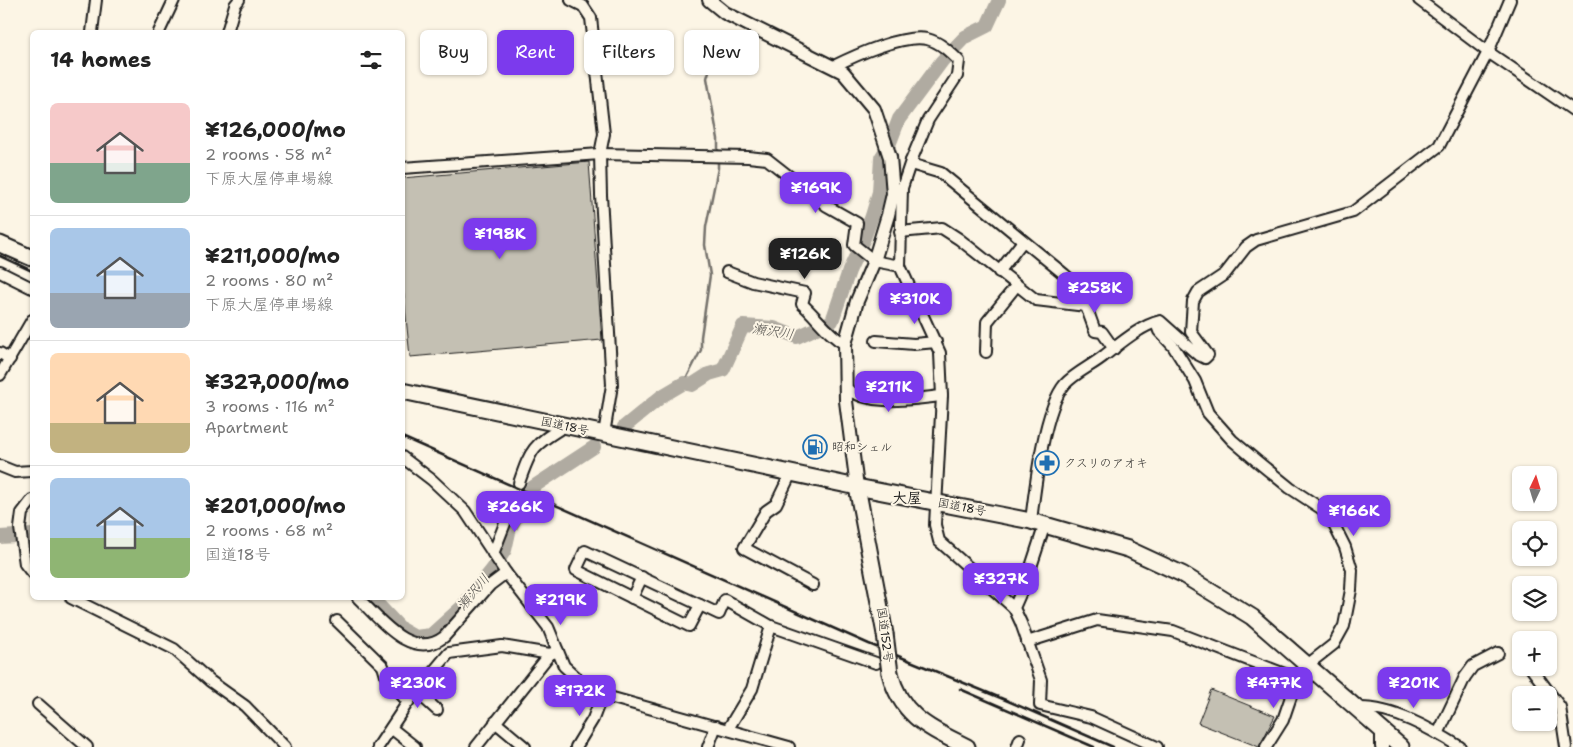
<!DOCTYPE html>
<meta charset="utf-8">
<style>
body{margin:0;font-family:"Shantell Sans","Klee One",sans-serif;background:#f2f2f2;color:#222;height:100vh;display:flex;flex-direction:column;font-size:19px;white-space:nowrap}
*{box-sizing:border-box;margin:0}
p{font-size:16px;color:#767676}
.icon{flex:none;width:28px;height:28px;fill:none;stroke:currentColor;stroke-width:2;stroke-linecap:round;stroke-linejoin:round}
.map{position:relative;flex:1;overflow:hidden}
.details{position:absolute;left:30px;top:30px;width:375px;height:570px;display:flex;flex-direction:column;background:#fff;border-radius:8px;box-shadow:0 1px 4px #0004}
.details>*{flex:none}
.guide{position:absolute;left:420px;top:30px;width:475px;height:45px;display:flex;gap:10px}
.needle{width:32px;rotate:4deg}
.fabs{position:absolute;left:1512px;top:466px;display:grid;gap:10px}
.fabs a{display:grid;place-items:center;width:45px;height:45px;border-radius:8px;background:#fff;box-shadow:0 1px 4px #0004;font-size:25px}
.price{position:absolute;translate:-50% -42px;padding:0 11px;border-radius:10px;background:#7c3aed;color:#fff;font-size:16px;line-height:32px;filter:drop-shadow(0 1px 2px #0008)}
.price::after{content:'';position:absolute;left:50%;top:30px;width:15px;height:11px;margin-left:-8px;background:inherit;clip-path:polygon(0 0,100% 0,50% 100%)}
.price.selected{background:#222;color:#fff}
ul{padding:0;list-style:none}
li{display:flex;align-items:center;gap:15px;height:125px;padding:0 20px}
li+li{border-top:1px solid #e0e0e0}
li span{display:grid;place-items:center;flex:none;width:140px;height:100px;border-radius:8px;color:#555}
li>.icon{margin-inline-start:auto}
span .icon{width:60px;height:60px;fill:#fffc;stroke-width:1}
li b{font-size:21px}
h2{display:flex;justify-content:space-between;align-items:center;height:60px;padding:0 20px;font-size:21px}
.pill{padding:0 18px;border-radius:8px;background:#fff;box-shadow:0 1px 4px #0004;font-size:18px;line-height:45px}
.pill.selected{background:#7c3aed;color:#fff}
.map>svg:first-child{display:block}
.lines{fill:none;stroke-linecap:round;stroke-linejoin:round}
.stream{stroke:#75726c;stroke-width:2.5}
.river{stroke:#b0aba1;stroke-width:14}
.building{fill:#c4c0b3;stroke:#1c1c1c}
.minor-casing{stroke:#1c1c1c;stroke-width:14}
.major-casing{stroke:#1c1c1c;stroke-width:16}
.highway-casing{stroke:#1c1c1c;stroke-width:19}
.minor{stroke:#fcf5e5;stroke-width:10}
.major{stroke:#fcf5e5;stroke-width:12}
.highway{stroke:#fcf5e5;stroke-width:15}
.rail{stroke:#1c1c1c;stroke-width:2.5}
.highway-bridge-casing{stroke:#1c1c1c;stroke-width:19;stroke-linecap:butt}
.highway-bridge{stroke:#fcf5e5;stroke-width:15}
.labels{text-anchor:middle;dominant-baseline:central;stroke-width:4;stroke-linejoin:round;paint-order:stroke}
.street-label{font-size:12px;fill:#1c1c1c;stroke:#fcf5e5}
.poi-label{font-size:12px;fill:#1c1c1c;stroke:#fcf5e5;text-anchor:start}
.water-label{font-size:14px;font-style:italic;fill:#575551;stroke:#fcf5e5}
.quarter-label{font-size:15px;font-weight:bold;fill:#1c1c1c;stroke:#fcf5e5}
</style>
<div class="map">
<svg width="1573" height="747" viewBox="0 0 1573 747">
<rect width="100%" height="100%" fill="#fcf5e5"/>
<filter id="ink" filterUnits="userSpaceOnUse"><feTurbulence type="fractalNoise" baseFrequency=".02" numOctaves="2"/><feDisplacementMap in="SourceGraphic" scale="10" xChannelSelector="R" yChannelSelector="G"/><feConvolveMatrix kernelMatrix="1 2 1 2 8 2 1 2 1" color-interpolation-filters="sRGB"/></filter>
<g filter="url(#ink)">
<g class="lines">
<g class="stream">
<polyline points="716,34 714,55 707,78 718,139 718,153"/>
<polyline points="684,383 701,350 701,337 710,275 705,245 706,227 718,168 718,158"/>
</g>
<g class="river">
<polyline points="624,427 662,396 684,383 692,385 709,374 723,370 743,326 774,328 797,337 832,321 849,271 864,238 872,216 879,192 881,158 889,145 899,119 942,61 965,37 987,26 999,0"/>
<polyline points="0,537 32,535"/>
<polyline points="372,598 401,629 415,637 431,635 462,607 492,570 505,550 510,528 533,487 594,447"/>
</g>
</g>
<g class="building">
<polygon points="589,162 602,340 410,357 402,278 402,178"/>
<polygon points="1211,690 1275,716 1259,747 1198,723"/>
</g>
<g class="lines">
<g class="minor-casing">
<g id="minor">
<polyline points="571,0 583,6 591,18 604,134 600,154 601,195 612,385 604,434"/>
<polyline points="1419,0 1488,52 1573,110"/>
<polyline points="92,32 96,0"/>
<polyline points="159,32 174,0"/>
<polyline points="227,32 235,5 239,0"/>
<path d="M834 66C856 55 903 34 927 39 940 42 950 52 959 61L957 76 928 120 911 161 902 188 900 266"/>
<polyline points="402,168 600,154 748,157 767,159 827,206 857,223 854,245 874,261 900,266 940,353 942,396 935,525 939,541 1014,608"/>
<polyline points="900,232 942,228 959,239 1036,300 1086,306 1084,292 1064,274 941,173 914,165 911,161"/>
<polyline points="0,272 32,288"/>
<path d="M727 272 753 282 805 293 802 304C817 317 828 335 845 344"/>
<polyline points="999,272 1023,241"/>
<polyline points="1086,306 1095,331 1102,332 1114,349"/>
<polyline points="876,341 914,344 936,342"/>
<polyline points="986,352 987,322 1016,286"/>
<polyline points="0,353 10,359"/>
<polyline points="0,375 32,320"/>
<path d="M845 388C872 407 910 399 942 396"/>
<polyline points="402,457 432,480 465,511 506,573 548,627 564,666 587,687 602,695 789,747"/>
<polyline points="0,466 15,472 32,471"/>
<polyline points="791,473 776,504 766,511 744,548 813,585"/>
<path d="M519 483C531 448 533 445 565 426"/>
<polyline points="32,500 22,513 20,528 25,564 32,573"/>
<path d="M1031 521C1035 488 1044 408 1065 384 1075 373 1093 365 1105 355 1121 343 1140 326 1160 321L1197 354 1205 358 1208 355 1191 332 1193 301 1198 292 1225 274 1246 247 1256 240 1353 212 1439 146 1488 52 1510 0"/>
<polyline points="1045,524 1028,576 1014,608 1021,623 1041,680 1040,705 1091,717 1157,747"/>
<polygon points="585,551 700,605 689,626 576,570"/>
<polyline points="493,554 513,503"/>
<polyline points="71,598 174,649 210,681 245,706 285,747"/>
<path d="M358 598C379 618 411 662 444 637L490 585 506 573"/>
<polyline points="632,598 642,577"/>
<polyline points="700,605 719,614 725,600 771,626 876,663"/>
<polyline points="337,621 383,666 387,679 408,702"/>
<polyline points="1027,642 1097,620 1173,631 1290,676 1298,676 1306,666 1334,644 1344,626 1351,590 1352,570 1345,547 1332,521 1322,509 1290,488 1258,462 1232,440 1208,413 1195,381 1173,346 1159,331 1156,323"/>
<polyline points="1531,668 1560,707 1566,747"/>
<polyline points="416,691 437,710"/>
<polyline points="38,704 87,747"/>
<path d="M1358 708C1393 707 1431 729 1460 747"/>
<polyline points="495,722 525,747"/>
<polyline points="391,728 415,747"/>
<polyline points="728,729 752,689 771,626"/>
<polyline points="1438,734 1465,677 1473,666 1498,653"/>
<polyline points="378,747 408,702 449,653 502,646 550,654 558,651"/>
<polyline points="476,747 550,654"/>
<polyline points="576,747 593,719 602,695"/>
<polyline points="708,747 716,726"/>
<polyline points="1017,747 1020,739"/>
<polyline points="1266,747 1283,720 1298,676"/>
</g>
</g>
<g class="major-casing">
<g id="major">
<polyline points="709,0 725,13 843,72 874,109 890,157 893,194 888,215 874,261 857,301 845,344 846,401 857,487"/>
<polyline points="1382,747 1382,730"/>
</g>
</g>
<g class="highway-casing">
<g id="highway">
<polyline points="0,244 32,258"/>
<polyline points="402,391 857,487 1031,521 1128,549 1182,574 1252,617 1401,747"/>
<polyline points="857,487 885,634"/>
<path d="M890 673C901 717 930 728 967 747"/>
</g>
</g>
<use href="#minor" class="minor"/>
<use href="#major" class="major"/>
<use href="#highway" class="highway"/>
<g class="rail">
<polyline points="0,256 32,271"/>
<polyline points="402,437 869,644 1008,701 1113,747"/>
<polyline points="960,689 1094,747"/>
</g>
<g class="highway-bridge-casing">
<polyline id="highway-bridge" points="885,634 890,673"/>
</g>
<use href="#highway-bridge" class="highway-bridge"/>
</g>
</g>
<defs>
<g id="fuel-ring" transform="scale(1.25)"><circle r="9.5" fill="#fcf5e5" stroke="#1f6fb2" stroke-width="1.5"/><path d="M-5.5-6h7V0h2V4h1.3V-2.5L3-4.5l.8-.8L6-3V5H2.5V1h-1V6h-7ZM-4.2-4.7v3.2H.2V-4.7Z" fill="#1f6fb2"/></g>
<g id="pharmacy-ring" transform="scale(1.25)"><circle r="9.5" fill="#fcf5e5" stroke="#1f6fb2" stroke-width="1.5"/><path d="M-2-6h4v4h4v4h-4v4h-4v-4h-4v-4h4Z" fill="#1f6fb2"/></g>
</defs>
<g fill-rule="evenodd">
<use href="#fuel-ring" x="815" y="447"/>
<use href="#pharmacy-ring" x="1047" y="463"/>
</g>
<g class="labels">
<g class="street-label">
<text transform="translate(565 426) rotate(12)">国道18号</text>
<text transform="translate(962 507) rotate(11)">国道18号</text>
<text transform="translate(885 635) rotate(82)">国道152号</text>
</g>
<g class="poi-label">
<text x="832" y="447">昭和シェル</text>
<text x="1064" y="463">クスリのアオキ</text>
</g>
<g class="water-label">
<text transform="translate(773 331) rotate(9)">瀬沢川</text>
<text transform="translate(473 592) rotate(-50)">瀬沢川</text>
</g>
<g class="quarter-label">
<text x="907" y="498">大屋</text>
</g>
</g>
</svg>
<div class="fabs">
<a><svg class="needle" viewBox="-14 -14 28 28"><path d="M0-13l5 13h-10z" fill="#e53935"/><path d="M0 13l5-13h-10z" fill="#767676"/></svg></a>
<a><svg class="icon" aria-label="locate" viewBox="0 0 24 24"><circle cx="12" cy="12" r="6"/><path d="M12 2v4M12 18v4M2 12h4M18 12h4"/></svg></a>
<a><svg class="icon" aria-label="layers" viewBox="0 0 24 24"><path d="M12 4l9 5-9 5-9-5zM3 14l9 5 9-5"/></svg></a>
<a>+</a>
<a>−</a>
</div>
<b class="price" style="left:816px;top:214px">¥169K</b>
<b class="price" style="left:500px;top:260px">¥198K</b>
<b class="price selected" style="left:805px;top:280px">¥126K</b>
<b class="price" style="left:1095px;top:314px">¥258K</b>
<b class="price" style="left:915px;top:325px">¥310K</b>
<b class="price" style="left:889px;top:413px">¥211K</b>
<b class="price" style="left:515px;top:533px">¥266K</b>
<b class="price" style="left:1354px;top:537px">¥166K</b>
<b class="price" style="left:1001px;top:605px">¥327K</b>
<b class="price" style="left:561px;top:626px">¥219K</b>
<b class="price" style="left:418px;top:709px">¥230K</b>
<b class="price" style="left:1274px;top:709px">¥477K</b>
<b class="price" style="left:1414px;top:709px">¥201K</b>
<b class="price" style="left:580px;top:717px">¥172K</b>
<div class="guide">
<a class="pill">Buy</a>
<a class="pill selected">Rent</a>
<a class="pill">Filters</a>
<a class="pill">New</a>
</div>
<section class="details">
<h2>14 homes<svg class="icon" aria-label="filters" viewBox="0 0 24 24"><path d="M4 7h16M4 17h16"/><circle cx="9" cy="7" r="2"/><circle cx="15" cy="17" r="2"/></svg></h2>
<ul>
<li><span style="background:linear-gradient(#f6c9c9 60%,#7fa58c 0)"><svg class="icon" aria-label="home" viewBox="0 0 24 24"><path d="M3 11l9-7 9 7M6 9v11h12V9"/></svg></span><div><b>¥126,000/mo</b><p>2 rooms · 58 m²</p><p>下原大屋停車場線</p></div></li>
<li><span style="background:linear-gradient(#a9c7e8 65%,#9aa5b1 0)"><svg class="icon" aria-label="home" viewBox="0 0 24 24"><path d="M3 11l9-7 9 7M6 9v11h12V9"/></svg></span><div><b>¥211,000/mo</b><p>2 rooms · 80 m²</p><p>下原大屋停車場線</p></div></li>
<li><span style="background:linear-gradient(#ffd9b3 70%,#c2b280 0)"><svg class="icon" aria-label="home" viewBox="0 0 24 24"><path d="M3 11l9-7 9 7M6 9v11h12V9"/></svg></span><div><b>¥327,000/mo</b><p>3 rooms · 116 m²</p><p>Apartment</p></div></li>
<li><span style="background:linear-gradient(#a9c7e8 60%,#8fb573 0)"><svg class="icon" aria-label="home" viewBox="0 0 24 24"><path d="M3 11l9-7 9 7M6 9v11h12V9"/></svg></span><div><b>¥201,000/mo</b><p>2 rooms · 68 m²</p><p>国道18号</p></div></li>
</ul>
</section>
</div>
